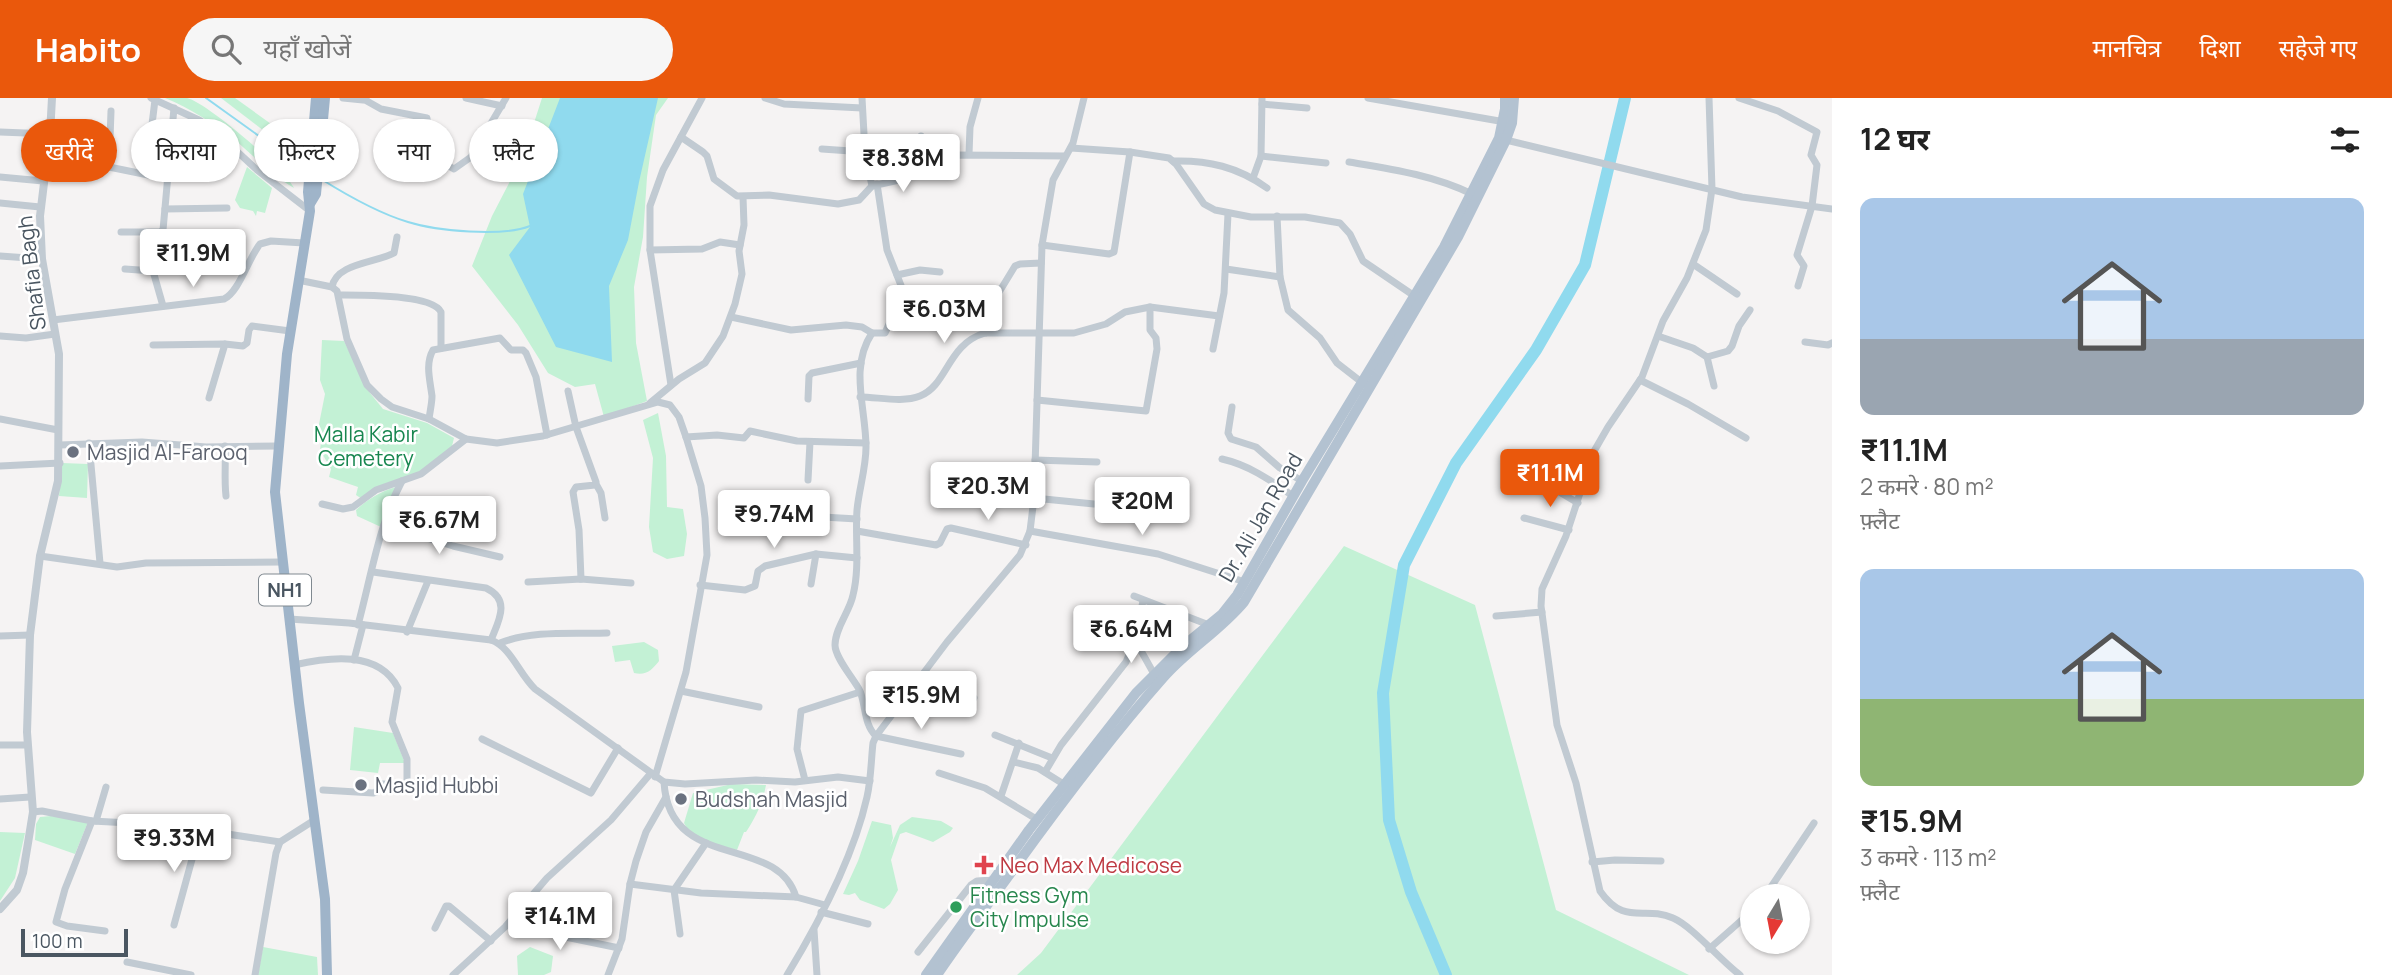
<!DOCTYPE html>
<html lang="hi">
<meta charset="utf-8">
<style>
body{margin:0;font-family:Manrope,"Noto Sans Devanagari",sans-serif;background:#f6f6f6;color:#222;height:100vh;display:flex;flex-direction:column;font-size:26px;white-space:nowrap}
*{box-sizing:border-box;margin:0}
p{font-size:23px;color:#767676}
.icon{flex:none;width:38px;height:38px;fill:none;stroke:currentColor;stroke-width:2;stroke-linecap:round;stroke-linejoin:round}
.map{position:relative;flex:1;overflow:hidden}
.drawer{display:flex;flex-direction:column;background:#fff;width:560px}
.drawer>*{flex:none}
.top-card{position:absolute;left:21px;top:21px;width:665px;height:63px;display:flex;gap:14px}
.needle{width:46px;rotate:190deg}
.tools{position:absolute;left:1740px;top:786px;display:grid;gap:14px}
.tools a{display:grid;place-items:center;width:70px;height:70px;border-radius:50%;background:#fff;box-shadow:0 2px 5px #0004;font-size:35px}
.scale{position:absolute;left:21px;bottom:18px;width:107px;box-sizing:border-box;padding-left:7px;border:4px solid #4a5661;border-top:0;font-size:19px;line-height:24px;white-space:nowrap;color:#4a5661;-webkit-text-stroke:5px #fff;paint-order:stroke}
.price{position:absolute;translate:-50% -60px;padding:0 16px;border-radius:7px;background:#fff;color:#222;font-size:23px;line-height:46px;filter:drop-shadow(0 2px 4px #0008)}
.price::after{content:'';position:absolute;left:50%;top:42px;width:21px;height:16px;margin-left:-10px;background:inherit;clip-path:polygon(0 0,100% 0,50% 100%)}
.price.on{background:#ea580c;color:#fff}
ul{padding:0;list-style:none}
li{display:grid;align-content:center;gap:14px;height:371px;padding:0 28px}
li span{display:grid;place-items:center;height:217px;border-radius:14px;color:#555}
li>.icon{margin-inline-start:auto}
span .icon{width:126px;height:126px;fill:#fffc;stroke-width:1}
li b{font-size:30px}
h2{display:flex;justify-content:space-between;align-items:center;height:84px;padding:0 28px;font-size:30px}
.tag{padding:0 24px;border-radius:32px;background:#fff;box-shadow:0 2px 5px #0004;font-size:24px;line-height:63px}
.tag.on{background:#ea580c;color:#fff}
header{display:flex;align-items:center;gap:42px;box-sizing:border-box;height:98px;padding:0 35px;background:#ea580c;color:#fff}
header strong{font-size:33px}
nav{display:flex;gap:38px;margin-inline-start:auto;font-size:24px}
.search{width:490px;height:63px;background:#f6f6f6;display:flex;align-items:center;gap:18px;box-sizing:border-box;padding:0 24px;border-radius:38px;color:#767676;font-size:26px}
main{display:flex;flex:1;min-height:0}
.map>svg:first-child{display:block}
.green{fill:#c3f1d5}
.water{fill:#90daee}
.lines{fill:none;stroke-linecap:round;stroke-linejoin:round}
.stream{stroke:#90daee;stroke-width:2}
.river{stroke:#90daee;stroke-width:12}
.minor{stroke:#c1cad2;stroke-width:7}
.tertiary{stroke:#c1cad2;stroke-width:8}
.primary{stroke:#b3c2d1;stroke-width:10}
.trunk{stroke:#9fb4c9;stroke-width:10}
.worship-dot{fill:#6b7280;stroke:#fff;stroke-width:2.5}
.health-dot{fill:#e0444e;stroke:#fff;stroke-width:2.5}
.leisure-dot{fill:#2e9e5b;stroke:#fff;stroke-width:2.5}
.labels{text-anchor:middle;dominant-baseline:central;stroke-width:5;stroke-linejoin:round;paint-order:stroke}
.shield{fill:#fff;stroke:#808990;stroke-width:2}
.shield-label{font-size:19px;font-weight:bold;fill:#4a5661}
.street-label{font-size:21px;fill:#4a5661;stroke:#fff}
.park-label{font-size:21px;fill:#17864f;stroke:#fff}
.worship-label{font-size:21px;fill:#5b616d;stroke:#fff;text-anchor:start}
.health-label{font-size:21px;fill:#be3a42;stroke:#fff;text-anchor:start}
.leisure-label{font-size:21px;fill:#27864d;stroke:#fff;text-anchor:start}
</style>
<header>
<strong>Habito</strong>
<div class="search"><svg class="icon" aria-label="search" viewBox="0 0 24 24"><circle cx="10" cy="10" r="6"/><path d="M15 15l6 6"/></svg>यहाँ खोजें</div>
<nav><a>मानचित्र</a><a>दिशा</a><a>सहेजे गए</a></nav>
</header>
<main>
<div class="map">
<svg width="1832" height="877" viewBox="0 0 1832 877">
<rect width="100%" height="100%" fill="#f5f3f3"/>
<g class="green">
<path d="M165 0C172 0 180 0 187 0 206 4 287 73 294 90 271 77 255 59 235 42 214 26 190 10 165 0Z"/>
<polygon points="221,0 235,0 299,46 298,57 285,49"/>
<polygon points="542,0 668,0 656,17 647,79 643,139 634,189 636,245 647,303 604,319 595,286 575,289 548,275 518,227 472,168 492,118 524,56"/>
<polygon points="247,69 272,90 265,115 257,113 256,118 253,113 240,110 235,102"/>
<polygon points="322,242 344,243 370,295 383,311 427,325 454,340 451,352 428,370 362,401 356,397 358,389 329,379 331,371 320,352 322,337 318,331 325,296 320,282"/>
<polygon points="658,315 666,358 667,409 683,411 687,436 684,458 667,461 653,454 649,429 653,360 643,322"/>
<polygon points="62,365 88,366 87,400 59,398"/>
<path d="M396 389 381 429 357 418 356 412C368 401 381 393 396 389Z"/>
<polygon points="1344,448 1475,507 1556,812 1689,877 1017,877 1041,855"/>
<path d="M644 544 658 552 659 563C652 572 646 578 634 575L630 562 615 564 612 548Z"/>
<polygon points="354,629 393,635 405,665 380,665 378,675 350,672"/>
<path d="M732 686 766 687C763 704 756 719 746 734H744L737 752C720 748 692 742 684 725L693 695Z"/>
<polygon points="51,718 88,724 75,756 35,742 36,726 40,719"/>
<polygon points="912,719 941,723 953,730 950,734 933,744 906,734 900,736 891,762 898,792 890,806 884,811 860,802 855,795 849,797 843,796 858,763 872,723 891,727 893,740 890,749 900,727"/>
<polygon points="0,734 25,735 15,780 0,803"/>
<polygon points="263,849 317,859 318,877 258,877"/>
<polygon points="530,849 553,858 551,874 544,877 518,877 517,858"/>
</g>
<polygon class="water" points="560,0 658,0 639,84 628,142 609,188 612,264 556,249 509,157 530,129 523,96"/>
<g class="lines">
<g class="stream">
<polyline points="206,0 305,71"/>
<path d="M321 81C345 96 381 116 408 124 437 133 502 139 530 128"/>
</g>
<polyline class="river" points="1446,877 1411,794 1389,722 1383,595 1404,467 1456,365 1536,252 1585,167 1625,0"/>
<g class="minor">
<polyline points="151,0 199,22 215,33 257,72 310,113"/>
<polyline points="343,0 363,2 366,1"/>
<polyline points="466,0 502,8"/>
<polyline points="765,0 784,6 862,10"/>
<polyline points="862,0 865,54 872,88"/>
<polyline points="1368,0 1505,24"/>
<path d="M1709 0 1712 91 1706 132 1687 180 1663 223 1642 279 1608 329 1593 355 1566 438 1542 491 1541 508 1557 627 1576 685 1600 793C1625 829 1644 807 1673 820 1692 828 1721 863 1740 877"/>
<polyline points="1739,0 1778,13 1817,34 1811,57 1817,67 1812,108 1797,157 1804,168 1798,188"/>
<polyline points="365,2 381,11 427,20 428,32 443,34 447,38 447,67 454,71 471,59 506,0"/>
<polyline points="1262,6 1307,10"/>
<polyline points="0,34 50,36"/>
<polyline points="921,38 922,73"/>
<polyline points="681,39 703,54 707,58 714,81 737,98 769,97 838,106 859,102 872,88 908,80 954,57 1065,58"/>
<polyline points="1506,42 1742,99 1832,111"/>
<polyline points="1071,50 1130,54 1169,60 1176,66 1204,106 1215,112 1251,119 1305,119 1340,125 1350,136 1363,163 1413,197"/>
<polyline points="822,51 865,54"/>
<polyline points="969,56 970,29 978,0"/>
<polyline points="1261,58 1326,65"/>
<polyline points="46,63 109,69 168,81"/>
<path d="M1173 63C1208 62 1238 69 1267 90"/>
<path d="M1349 64C1391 71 1433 77 1472 96"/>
<polyline points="109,69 111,13"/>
<polyline points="146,75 155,2"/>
<polyline points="0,79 43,83"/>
<polyline points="1253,80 1261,58 1262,0"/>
<polyline points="0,105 40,109"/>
<polyline points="165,111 227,110"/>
<polyline points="1277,118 1280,179 1288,212 1320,240 1337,265 1364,286"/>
<polyline points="121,134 160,134 163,132 174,10"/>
<polyline points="1042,147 1109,156 1114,154 1130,54"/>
<polyline points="650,152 702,151 720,144 740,147"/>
<polyline points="0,158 42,161"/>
<polyline points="1693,166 1737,196"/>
<polyline points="125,171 153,173 163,208"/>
<polyline points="1226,171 1280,179"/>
<polyline points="897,177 920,172 940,174"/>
<polyline points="298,182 332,189 337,193 347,241 367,287 381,301 392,309 429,321 466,341 497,345 543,338 658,304 670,307 679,319 686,339 701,388 705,420 707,457 686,574 655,679"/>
<path d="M332 189C336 165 376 165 394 155L397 139"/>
<path d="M339 197C359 197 432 196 441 214V250"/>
<polyline points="731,219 791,232 846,227 862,229 872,235 885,235 893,217 902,207 904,195 887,152 877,86"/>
<path d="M53 222 224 201C239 194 248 161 260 146L271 143 304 145"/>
<path d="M872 235C849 270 866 310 866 349 866 370 859 391 857 412 855 440 860 469 853 497 850 513 835 530 835 547 835 560 854 581 860 593 866 608 864 627 876 638L961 656"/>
<polyline points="985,235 990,209 1015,168 1020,166 1041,165"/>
<polyline points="0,238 26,240 55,236"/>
<polyline points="1658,238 1693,250 1707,259 1714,288"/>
<polyline points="1805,244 1828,247 1832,245"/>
<polyline points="153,247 225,246 243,248 247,245 249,232 252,228 290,233"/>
<polyline points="1213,251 1224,195 1228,116"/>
<polyline points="1707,259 1728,253 1732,248 1739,228 1750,212"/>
<polyline points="1640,282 1688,306 1746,340"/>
<polyline points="671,287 650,152 650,108 663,72 702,0"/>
<polyline points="568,293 576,329 596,384 595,387 576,389 573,394 579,432 581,481"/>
<path d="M860 299C878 299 903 305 920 298 948 287 947 246 985 235H1074L1106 226 1125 214 1150 209 1219 218"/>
<polyline points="209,300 225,246"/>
<polyline points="808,301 809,278 812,275 861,265"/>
<polyline points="1037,302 1146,313 1157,251 1156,240 1150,232 1150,209"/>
<polyline points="650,305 679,281 705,265 723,238 735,206 742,176 739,153 744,127 743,99"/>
<polyline points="1232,309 1228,335 1231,341 1256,349 1280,370 1302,383"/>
<polyline points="0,321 58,332"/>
<path d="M429 321C430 313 432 305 432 298 430 282 425 266 433 252L500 240 511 252H523L526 255 536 279 547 337"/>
<polyline points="686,339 717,337 744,340 750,333 797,343 866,345"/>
<polyline points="89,345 100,465"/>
<polyline points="60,347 142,344 206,349 278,348"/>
<path d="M225 348C226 365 224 381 226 398"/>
<path d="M1222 361C1249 367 1270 382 1293 398"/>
<polyline points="1035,362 1097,364"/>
<polyline points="1507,363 1578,405"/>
<polyline points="0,368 60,365"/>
<polyline points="808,382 810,344"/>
<polyline points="596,386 601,395 605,420"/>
<polyline points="1034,400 1094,406"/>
<polyline points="322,406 343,411 353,409 376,392 421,376 466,341"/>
<polyline points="807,415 823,419 857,421"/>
<polyline points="1524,420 1569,432"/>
<polyline points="384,427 453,448 500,459"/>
<polyline points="857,433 936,447 940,445 947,431 951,430 1026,447"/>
<polyline points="1030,433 1158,456 1245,484"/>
<polyline points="40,458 117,469 146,465 282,464"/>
<path d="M373 474 486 490C511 502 499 522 491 542"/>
<polyline points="528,484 581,481 631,485"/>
<polyline points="811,486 816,456"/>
<polyline points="700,487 745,492 755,488 758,473 765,468 816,456 857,460"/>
<polyline points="1134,498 1209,527"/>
<polyline points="1496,518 1542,514"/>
<polyline points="1078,520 1108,524 1137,532"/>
<path d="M289 521 349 525 491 542C511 549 519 576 535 591L664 684 685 686 756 682 795 684 838 679 870 683"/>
<path d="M358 527C371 479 379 426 402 383"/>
<polyline points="407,534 428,483"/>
<polyline points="0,538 30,537"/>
<polyline points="1135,542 1154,576"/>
<path d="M500 545C533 532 572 536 607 535"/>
<polyline points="354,562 363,527"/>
<path d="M294 567C329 559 379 552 398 590L392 624 407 661V686H378L377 694 373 695 323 692"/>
<polyline points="918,582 934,589 974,600"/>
<polyline points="681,593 759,609"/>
<polyline points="995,637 1052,660"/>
<polyline points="482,641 591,695 618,650"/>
<polyline points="0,647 27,647"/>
<polyline points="1014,664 1038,670 1065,687"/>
<polyline points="1045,674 1061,647 1126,564 1135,542 1143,503"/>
<polyline points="939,675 985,690 1038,722"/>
<polyline points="805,682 797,651 801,613 860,594"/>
<path d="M664 684C669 775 777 735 796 799"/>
<polyline points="1001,698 1019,645"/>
<polyline points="0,701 30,699"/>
<polyline points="33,714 42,713 92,723 168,727 280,744"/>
<polyline points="92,723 65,791 56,824 67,828 105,833"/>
<polyline points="96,723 106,689"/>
<polyline points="1592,764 1615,762 1661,763"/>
<polyline points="630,786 701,795 796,799 825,807"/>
<polyline points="1765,798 1814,725"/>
<polyline points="821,814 868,826"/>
<polyline points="518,815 551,836 619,850"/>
<polyline points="174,827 200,732"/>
<polyline points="435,830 446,808 449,808 491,843"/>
<polyline points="814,832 817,877"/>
<polyline points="680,836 674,792 706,745"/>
<polyline points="1709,851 1752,813"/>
<polyline points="918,854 971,787 977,783 993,782"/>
<polyline points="127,864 191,877"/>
<polyline points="255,877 276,755 280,744 313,723"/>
<polyline points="453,877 505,829 547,780 611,722 651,675"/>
<polyline points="608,877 622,841 630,786 636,763 646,734 666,699"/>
<path d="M787 877C818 826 854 757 867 699 871 682 871 663 873 645L876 638 947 544 1020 457 1030 433 1034 400 1042 147 1053 82 1073 45 1084 0"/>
</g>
<polyline class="tertiary" points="0,811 17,792 23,775 28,745 33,714 27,634 30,537 40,458 58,383 59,256 42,161 40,118 50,36 52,0"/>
<g class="primary">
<polyline points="926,877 1029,732 1136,595 1183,548 1222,516 1237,497 1302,383 1444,149 1499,40 1505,11 1505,0"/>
<path d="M937 877C962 840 989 805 1015 769 1062 704 1110 640 1163 580 1187 552 1220 533 1244 504L1458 139 1506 42 1512 25 1514 0"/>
</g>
<g class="trunk">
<polyline points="316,0 308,94 310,113 287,256 275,394 299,605 325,801 327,877"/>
<polyline points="310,106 316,96 325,0"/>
</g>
</g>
<g class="worship-dot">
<circle cx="73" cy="354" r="7"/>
<circle cx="361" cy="687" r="7"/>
<circle cx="681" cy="701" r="7"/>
</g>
<path class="health-dot" d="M980.5 756.5h7v7h7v7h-7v7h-7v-7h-7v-7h7z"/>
<circle class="leisure-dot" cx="956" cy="809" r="7"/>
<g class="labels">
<rect class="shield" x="259" y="476.5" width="52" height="31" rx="5"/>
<g class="shield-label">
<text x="285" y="492">NH1</text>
</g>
<g class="street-label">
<text transform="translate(31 175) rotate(-97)">Shafia Bagh</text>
<text transform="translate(1260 419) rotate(-60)">Dr. Ali Jan Road</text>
</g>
<g class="park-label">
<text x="366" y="336">Malla Kabir<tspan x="366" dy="24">Cemetery</tspan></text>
</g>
<g class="worship-label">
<text x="87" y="354">Masjid Al-Farooq</text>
<text x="375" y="687">Masjid Hubbi</text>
<text x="695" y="701">Budshah Masjid</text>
</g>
<g class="health-label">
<text x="1000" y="767">Neo Max Medicose</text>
</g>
<g class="leisure-label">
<text x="970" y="797">Fitness Gym<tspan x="970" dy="24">City Impulse</tspan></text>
</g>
</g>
</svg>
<div class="tools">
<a><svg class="needle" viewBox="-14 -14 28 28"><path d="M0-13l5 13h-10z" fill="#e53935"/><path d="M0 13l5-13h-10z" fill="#767676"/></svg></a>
</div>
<div class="scale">100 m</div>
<b class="price" style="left:903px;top:96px">₹8.38M</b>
<b class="price" style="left:193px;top:191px">₹11.9M</b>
<b class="price" style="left:944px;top:247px">₹6.03M</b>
<b class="price on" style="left:1550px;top:411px">₹11.1M</b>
<b class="price" style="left:988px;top:424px">₹20.3M</b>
<b class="price" style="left:1142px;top:439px">₹20M</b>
<b class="price" style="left:774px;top:452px">₹9.74M</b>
<b class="price" style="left:439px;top:458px">₹6.67M</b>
<b class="price" style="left:1131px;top:567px">₹6.64M</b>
<b class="price" style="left:921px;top:633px">₹15.9M</b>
<b class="price" style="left:174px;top:776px">₹9.33M</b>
<b class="price" style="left:560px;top:854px">₹14.1M</b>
<div class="top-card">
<a class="tag on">खरीदें</a>
<a class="tag">किराया</a>
<a class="tag">फ़िल्टर</a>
<a class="tag">नया</a>
<a class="tag">फ़्लैट</a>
</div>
</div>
<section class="drawer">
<h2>12 घर<svg class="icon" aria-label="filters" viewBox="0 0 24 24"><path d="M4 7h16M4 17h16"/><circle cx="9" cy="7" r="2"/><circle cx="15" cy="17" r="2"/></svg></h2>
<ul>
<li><span style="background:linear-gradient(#a9c7e8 65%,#9aa5b1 0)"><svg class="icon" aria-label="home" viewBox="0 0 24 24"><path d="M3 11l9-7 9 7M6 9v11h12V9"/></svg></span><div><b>₹11.1M</b><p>2 कमरे · 80 m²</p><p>फ़्लैट</p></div></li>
<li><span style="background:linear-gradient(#a9c7e8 60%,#8fb573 0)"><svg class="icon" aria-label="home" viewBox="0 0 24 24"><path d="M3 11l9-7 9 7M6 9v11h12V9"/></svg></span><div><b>₹15.9M</b><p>3 कमरे · 113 m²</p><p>फ़्लैट</p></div></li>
</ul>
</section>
</main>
